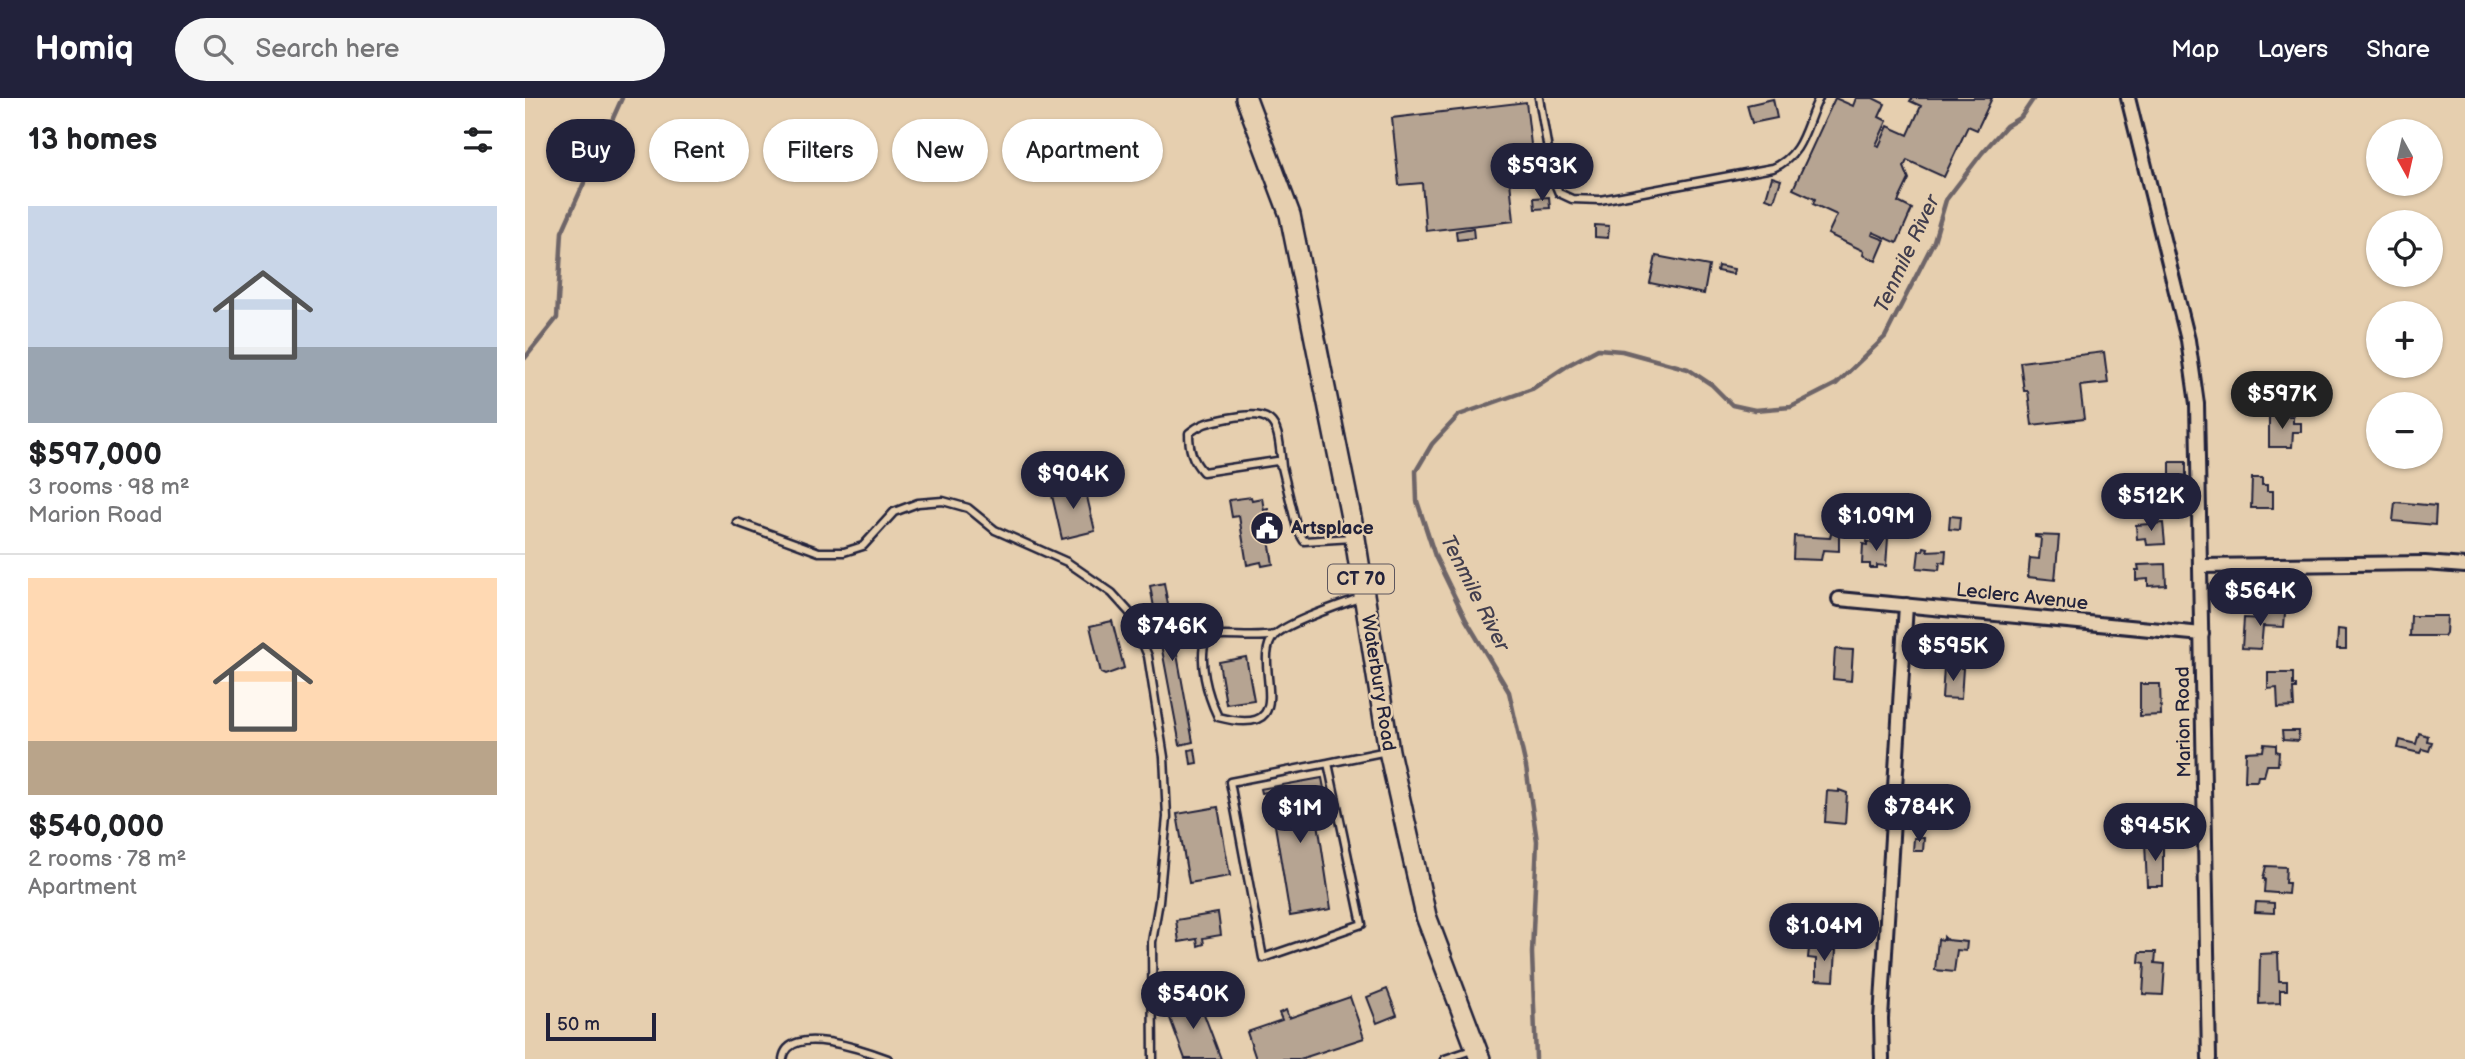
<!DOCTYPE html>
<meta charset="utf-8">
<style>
body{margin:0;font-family:"Balsamiq Sans",sans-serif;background:#f6f6f6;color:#202124;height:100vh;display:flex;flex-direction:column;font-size:26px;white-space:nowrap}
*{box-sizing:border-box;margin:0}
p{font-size:23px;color:#757577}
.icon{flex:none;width:38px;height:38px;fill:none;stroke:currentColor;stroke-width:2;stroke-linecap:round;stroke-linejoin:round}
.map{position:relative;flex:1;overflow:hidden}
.side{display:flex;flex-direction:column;background:#fff;width:525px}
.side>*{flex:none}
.top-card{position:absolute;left:21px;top:21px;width:665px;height:63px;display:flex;gap:14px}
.needle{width:46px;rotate:172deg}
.buttons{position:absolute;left:1841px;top:21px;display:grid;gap:14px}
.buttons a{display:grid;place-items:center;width:77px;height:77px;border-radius:50%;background:#fff;box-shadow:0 2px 5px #0004;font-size:35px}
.scale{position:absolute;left:21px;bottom:18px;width:110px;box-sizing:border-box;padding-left:7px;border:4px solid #22223b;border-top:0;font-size:19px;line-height:24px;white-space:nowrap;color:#22223b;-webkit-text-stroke:5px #e6cfaf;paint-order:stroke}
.price{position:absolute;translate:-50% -60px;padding:0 16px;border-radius:24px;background:#22223b;color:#fff;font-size:23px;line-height:46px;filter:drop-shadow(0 2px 4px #0008)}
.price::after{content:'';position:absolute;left:50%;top:42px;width:21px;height:16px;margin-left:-10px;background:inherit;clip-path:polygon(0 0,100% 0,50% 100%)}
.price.selected{background:#222;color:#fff}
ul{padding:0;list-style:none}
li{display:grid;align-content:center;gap:14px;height:371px;padding:0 28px}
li+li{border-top:2px solid #e0e0e0}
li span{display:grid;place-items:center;height:217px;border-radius:0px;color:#555}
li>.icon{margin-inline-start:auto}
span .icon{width:126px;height:126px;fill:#fffc;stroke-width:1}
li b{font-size:30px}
h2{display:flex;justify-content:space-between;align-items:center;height:84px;padding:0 28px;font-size:30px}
.chip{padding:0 24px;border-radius:32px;background:#fff;box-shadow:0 2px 5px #0004;font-size:24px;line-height:63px}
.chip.selected{background:#22223b;color:#fff}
header{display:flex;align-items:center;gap:42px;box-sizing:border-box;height:98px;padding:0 35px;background:#22223b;color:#fff}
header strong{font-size:33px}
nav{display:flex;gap:38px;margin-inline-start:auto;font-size:24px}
.search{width:490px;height:63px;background:#f6f6f6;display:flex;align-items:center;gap:18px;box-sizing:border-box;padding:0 24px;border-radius:38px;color:#757577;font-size:26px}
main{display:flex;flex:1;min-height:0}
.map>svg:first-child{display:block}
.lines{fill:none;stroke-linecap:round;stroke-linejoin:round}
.stream{stroke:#6e6568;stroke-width:4.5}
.building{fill:#b6a492;stroke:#22223b;stroke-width:2}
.service-casing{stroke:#22223b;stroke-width:11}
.minor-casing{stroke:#22223b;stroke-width:18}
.primary-casing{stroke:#22223b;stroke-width:24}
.service{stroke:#e6cfaf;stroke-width:6}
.minor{stroke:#e6cfaf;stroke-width:12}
.primary{stroke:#e6cfaf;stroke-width:19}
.labels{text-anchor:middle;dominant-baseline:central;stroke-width:5;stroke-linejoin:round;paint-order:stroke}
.shield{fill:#e6cfaf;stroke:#5d565e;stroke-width:2}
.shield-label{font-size:18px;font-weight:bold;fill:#22223b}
.poi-label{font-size:19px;font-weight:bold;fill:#22223b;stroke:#e6cfaf;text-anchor:start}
.street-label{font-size:19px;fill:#22223b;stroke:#e6cfaf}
.water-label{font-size:21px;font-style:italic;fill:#423e4e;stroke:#e6cfaf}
</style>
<header>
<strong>Homiq</strong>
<div class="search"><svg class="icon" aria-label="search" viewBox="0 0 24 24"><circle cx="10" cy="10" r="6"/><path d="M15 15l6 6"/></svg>Search here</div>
<nav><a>Map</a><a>Layers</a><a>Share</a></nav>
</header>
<main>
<section class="side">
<h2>13 homes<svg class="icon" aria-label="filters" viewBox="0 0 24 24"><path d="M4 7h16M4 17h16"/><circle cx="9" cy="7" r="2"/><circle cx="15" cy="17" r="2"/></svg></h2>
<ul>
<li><span style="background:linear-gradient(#c9d6e8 65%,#9aa5b1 0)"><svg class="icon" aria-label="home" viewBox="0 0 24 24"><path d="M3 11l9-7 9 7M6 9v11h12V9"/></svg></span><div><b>$597,000</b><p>3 rooms · 98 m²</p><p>Marion Road</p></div></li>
<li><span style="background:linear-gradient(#ffd9b3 75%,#b9a48a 0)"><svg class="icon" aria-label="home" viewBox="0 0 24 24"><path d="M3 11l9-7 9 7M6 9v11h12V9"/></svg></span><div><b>$540,000</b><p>2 rooms · 78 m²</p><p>Apartment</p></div></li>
</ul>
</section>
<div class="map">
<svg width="1940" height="961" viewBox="0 0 1940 961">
<rect width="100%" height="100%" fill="#e6cfaf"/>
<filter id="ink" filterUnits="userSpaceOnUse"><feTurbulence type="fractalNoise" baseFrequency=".0143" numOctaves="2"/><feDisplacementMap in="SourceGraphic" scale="14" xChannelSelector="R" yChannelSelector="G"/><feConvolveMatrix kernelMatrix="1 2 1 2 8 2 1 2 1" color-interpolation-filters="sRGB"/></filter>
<g filter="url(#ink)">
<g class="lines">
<g class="stream">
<polyline points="0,260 32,220 37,134 97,0"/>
<polyline points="1011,961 1007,855 1012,743 1001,669 984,594 941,522 910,458 892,403 891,373 907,346 934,317 1007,291 1045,266 1073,251 1097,253 1163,271 1187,287 1207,307 1230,312 1266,309 1311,286 1360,239 1409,143 1421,102 1457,55 1481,28 1496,19 1509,0"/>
</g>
</g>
<g class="building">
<polygon points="1310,0 1328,8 1331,0 1348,0 1360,6 1354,19 1362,23 1351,47 1354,48 1363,28 1383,37 1396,8 1385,3 1387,0 1467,0 1452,32 1443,28 1419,79 1382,62 1379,69 1384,81 1373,104 1387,111 1372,145 1348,134 1347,137 1360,142 1351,163 1338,157 1339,153 1303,136 1312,117 1288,106 1290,101 1268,91"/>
<polygon points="1248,1 1252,20 1227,25 1222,7"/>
<polygon points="1001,4 1009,72 981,76 982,83 985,83 989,123 901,133 897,85 874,87 867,20"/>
<polygon points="1041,59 1045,76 1035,78 1031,62"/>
<polygon points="1247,79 1256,82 1249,103 1241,100"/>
<polygon points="1024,99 1025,110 1010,111 1009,100"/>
<polygon points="1070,127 1084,128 1083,140 1070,139"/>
<polygon points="948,130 949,140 932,142 931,133"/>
<polygon points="1131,158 1184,168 1179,196 1125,185"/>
<polygon points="1193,168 1209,171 1208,176 1192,173"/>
<polygon points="1579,254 1583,285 1555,288 1559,321 1507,327 1503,293 1499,293 1495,264"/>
<polygon points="1764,305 1778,306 1778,312 1764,312"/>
<polygon points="1744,318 1768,318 1768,325 1776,325 1776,334 1768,334 1767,349 1744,349"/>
<rect x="1645" y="364" width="16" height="29"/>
<polygon points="1727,380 1737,380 1737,387 1742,387 1742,393 1748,393 1748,410 1726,410"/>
<polygon points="559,386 570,433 537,441 526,393"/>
<polygon points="726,399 727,402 737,400 739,412 743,411 745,424 741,424 748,466 737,468 736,464 722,467 714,418 707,419 704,402"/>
<polygon points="1870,404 1911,408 1910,427 1868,423"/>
<polygon points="1425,418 1435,419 1434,432 1424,431"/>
<polygon points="1356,419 1374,420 1373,436 1355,435"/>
<polygon points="1638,425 1640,446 1622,447 1621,440 1612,441 1611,427"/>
<polygon points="1306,435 1314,435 1314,453 1298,452 1296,462 1268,461 1269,438 1305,440"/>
<polygon points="1510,437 1534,438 1530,482 1503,479 1505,460 1514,461 1516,440 1510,439"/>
<polygon points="1354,438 1363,440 1361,468 1352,467 1352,470 1345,470 1345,466 1337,466 1338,446 1342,447 1342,443 1350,447 1350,441 1353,441"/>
<polygon points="1399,449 1403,450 1402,453 1421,452 1420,465 1415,464 1414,472 1392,470 1394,453 1398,453"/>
<polygon points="1640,466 1641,487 1623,488 1623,481 1611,482 1611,472 1614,472 1613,467"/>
<polygon points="639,485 668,644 655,647 625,488"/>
<polygon points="1736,512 1760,515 1759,529 1738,528 1736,551 1717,550 1719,520 1736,521"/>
<polygon points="1886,518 1922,518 1921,535 1919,538 1885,538"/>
<polygon points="587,523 599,570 580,577 576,575 565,528"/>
<polygon points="1813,531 1821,532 1821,551 1812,551"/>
<polygon points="1310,551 1328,552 1326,583 1308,581"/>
<polygon points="721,559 729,602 701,606 694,564"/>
<polygon points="1419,569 1438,570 1436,601 1417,600"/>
<polygon points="1743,575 1768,575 1768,587 1771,587 1771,591 1768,591 1769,609 1753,610 1752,590 1743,591"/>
<polygon points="1615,586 1635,586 1636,617 1615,618"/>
<polygon points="1757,633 1774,633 1773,643 1758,642"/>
<polygon points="1894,635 1903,638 1902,643 1907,644 1904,653 1897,651 1895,655 1873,650 1875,642 1891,646"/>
<polygon points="1739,646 1751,647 1751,653 1754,654 1753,667 1742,667 1739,678 1733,678 1732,683 1720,683 1721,654 1738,653"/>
<polygon points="670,651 672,665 666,666 664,652"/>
<polygon points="797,680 800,696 789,698 806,811 765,818 746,703 743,703 742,694 736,695 735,691"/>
<polygon points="1410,689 1431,690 1428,724 1408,723"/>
<polygon points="1314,692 1322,695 1320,726 1300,724 1302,693 1314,694"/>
<polygon points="693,709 705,778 664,785 652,716"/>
<polygon points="1389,740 1399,740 1398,753 1388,753"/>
<polygon points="1638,743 1638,788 1622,788 1620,744"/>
<polygon points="1741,768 1761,769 1760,785 1764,785 1763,796 1739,794 1740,781 1738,781"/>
<polygon points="1731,804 1749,805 1749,815 1730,814"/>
<polygon points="693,815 696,837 678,840 679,846 673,848 672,841 654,844 651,822"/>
<polygon points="1419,839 1422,842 1442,844 1441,853 1432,852 1429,874 1410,872 1413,841 1419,842"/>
<polygon points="1284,850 1311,852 1309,883 1291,882 1291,861 1283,860"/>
<polygon points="1615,854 1631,854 1630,865 1640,866 1638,897 1618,896 1620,865 1614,864"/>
<polygon points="1753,855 1754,883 1762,883 1762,892 1755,892 1755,905 1734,906 1735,856"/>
<polygon points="862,891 872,917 852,925 842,899"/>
<polygon points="825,899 839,940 775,961 731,961 722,934 757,922 754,915 761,912 764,920"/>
<polygon points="673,900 696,961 660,961 642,912"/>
</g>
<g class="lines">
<g class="service-casing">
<g id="service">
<path d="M1014 0 1028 81 1034 95 1047 101 1075 102 1248 70C1279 57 1280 27 1294 0"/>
<path d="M757 369C753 326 752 310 704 320 686 324 678 324 664 335 664 351 667 362 678 374L752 363 757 369 772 431 779 443 828 440"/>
<polyline points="212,424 294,454 319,454 338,448 369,414 393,405 418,403 443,410 470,432 542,464 587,495 605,515 623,558 639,659 642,719 634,803 627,844 628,961"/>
<path d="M750 537C727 541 704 536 681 539 673 564 682 596 693 619 780 642 724 565 749 538 762 524 818 506 837 499"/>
<polyline points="803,665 705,684 738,860 837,826 803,665 862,653"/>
<path d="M258 961C263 924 342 953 363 961"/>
<polyline points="920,961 950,951"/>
</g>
</g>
<g class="minor-casing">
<g id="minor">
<polyline points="1603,0 1663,242 1672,306 1684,961"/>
<polyline points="1676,468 1900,465 1940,468"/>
<polyline points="1314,501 1677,536"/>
<polyline points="1357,961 1356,921 1381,507"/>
</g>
</g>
<g class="primary-casing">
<polyline id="primary" points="721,0 765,117 829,434 864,653 901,818 955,961"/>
</g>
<use href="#service" class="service"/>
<use href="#minor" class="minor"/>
<use href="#primary" class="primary"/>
</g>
</g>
<defs>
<g id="civic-disc" transform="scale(1.75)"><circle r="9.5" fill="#22223b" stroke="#e6cfaf"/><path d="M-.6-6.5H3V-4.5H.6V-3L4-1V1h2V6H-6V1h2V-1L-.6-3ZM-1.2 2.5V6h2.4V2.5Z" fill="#fff"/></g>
</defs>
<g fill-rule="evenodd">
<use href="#civic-disc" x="742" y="430"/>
</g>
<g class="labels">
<rect class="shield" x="803" y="466.5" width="66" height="29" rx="5"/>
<g class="shield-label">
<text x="836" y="481">CT 70</text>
</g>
<g class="poi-label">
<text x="766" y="430">Artsplace</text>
</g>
<g class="street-label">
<text transform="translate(1497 499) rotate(6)">Leclerc Avenue</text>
<text transform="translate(853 585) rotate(81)">Waterbury Road</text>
<text transform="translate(1659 624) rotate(-91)">Marion Road</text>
</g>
<g class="water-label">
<text transform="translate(1382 156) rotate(-65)">Tenmile River</text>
<text transform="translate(950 495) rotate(63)">Tenmile River</text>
</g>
</g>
</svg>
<div class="buttons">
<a><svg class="needle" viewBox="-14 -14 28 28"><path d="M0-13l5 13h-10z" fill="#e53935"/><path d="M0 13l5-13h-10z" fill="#757577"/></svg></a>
<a><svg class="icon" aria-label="locate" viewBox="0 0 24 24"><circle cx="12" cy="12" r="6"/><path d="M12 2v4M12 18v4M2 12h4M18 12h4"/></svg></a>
<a>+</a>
<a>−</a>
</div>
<div class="scale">50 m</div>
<b class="price" style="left:1017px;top:105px">$593K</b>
<b class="price selected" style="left:1757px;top:333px">$597K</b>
<b class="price" style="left:548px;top:413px">$904K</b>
<b class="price" style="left:1626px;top:435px">$512K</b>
<b class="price" style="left:1351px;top:455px">$1.09M</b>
<b class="price" style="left:1735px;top:530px">$564K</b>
<b class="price" style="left:647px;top:565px">$746K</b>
<b class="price" style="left:1428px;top:585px">$595K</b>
<b class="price" style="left:1394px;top:746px">$784K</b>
<b class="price" style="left:775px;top:747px">$1M</b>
<b class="price" style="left:1630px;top:765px">$945K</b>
<b class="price" style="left:1299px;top:865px">$1.04M</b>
<b class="price" style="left:668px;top:933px">$540K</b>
<div class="top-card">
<a class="chip selected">Buy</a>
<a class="chip">Rent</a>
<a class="chip">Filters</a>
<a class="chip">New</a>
<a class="chip">Apartment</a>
</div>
</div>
</main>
